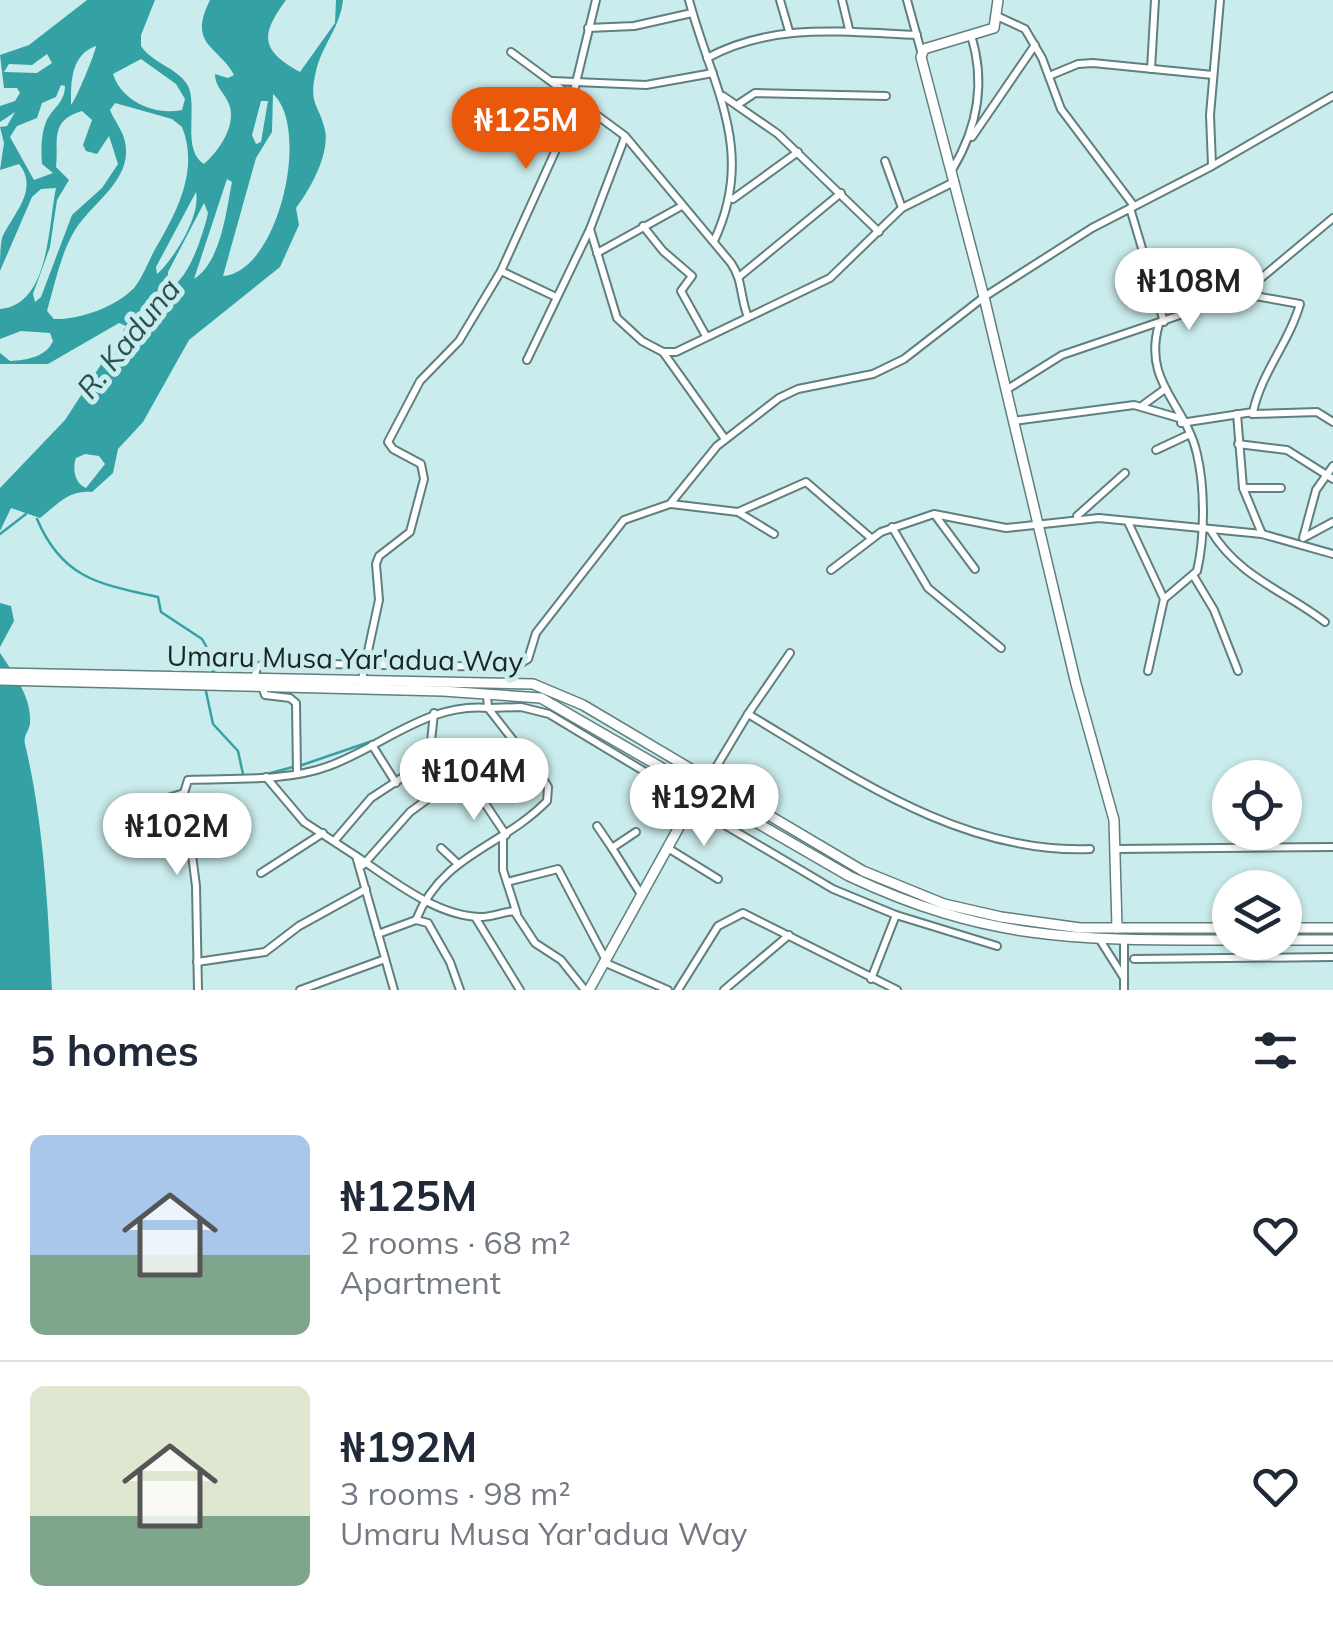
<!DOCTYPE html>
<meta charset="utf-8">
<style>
body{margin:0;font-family:Mulish,sans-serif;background:#f6f6f7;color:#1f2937;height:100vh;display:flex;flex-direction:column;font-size:38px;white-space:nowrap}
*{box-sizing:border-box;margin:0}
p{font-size:32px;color:#747a83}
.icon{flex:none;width:55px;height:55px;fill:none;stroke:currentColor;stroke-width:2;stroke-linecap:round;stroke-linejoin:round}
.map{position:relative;height:990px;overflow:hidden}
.drawer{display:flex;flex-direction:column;background:#fff;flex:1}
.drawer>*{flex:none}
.tools{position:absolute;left:1212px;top:760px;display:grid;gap:20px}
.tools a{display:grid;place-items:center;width:90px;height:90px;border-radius:50%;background:#fff;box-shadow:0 2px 8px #0004;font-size:50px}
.price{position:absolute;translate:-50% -85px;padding:0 22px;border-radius:35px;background:#fff;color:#222;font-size:32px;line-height:65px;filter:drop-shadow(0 2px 5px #0008)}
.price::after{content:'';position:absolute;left:50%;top:60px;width:30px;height:22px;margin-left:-15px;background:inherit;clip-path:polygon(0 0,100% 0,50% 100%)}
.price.active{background:#ea580c;color:#fff}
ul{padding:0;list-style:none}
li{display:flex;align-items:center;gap:30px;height:250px;padding:0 30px}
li+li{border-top:2px solid #e0e1e3}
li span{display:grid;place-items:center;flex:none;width:280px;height:200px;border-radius:15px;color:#555}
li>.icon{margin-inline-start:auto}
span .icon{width:120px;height:120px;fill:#fffc;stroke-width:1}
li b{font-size:42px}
h2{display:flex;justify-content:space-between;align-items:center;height:120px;padding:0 30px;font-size:42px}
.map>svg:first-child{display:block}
.water{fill:#34a2a4;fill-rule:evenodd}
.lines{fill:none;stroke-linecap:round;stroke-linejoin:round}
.stream{stroke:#34a2a4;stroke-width:2.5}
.street-casing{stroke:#607f7f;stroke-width:10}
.secondary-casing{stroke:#607f7f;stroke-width:12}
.primary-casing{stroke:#607f7f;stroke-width:12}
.street{stroke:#fff;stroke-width:6}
.secondary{stroke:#fff;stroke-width:9}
.primary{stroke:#fff;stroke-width:9}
.labels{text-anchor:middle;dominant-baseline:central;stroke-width:10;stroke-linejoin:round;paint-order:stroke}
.street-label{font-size:28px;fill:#192525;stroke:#cbecec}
.water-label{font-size:30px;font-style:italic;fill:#255354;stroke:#cbecec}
</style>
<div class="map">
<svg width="1333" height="990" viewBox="0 0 1333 990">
<rect width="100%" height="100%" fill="#cbecec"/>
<g class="water">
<path d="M87 0H155L141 35V46C153 64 181 69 189 88 197 111 182 150 204 164 219 151 237 125 229 104 224 92 215 87 215 74L228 78 234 75C219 46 187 46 210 0H286C262 33 258 49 300 72L335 23 336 0H343C340 28 322 45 316 71 308 106 319 103 325 130 330 155 309 191 296 208L299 225 280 267 189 340 143 422 118 449 113 473 92 492C69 489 57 505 40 518L11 508 0 531V488L65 420 126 326 119 323 48 364H0V353L10 361C27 360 46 357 53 341L50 333 21 331 0 339V309C50 305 48 225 56 188L41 189 32 197 0 271C0 261 0 248 2 238 12 215 40 190 19 164L0 170 4 143 0 127 7 126 15 112 0 122V106L15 101 20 93 17 88H4L0 55 29 45ZM96 46C96 51 76 100 71 105 71 84 70 55 96 46ZM47 54 52 63 37 73 4 72 9 64 32 65ZM141 59 176 84 185 99 182 110C153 116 121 100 113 74ZM61 85 65 86C65 103 52 108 46 122 41 134 41 152 42 164L53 173 34 180 10 137 17 126 37 118 42 103 56 97ZM273 94C311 128 279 272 223 276L256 158 272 132ZM261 101H268L261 142 256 144 252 135ZM115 103 172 119 182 127C200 172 175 215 153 253 147 265 142 278 134 288 116 307 79 320 54 319L47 311C55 284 60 255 75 230 93 201 136 178 124 138 121 128 114 120 110 110ZM82 111 92 120 83 145 86 151 97 154 109 136 118 164 102 188 72 215 41 297 35 302 33 294 50 247 57 200 69 180 56 167C59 140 49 121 82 111ZM227 179 232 182C226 212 221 262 194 279ZM196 192C201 216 174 259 157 274L156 267ZM204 203 208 213C204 232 187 286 167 288L168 272ZM85 454 99 456 105 464 86 488C75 484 72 469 76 458Z"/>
<polygon points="0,603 11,606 14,621 0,647"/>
<path d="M0 653C13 673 32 697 30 723 29 732 23 735 25 744 44 824 48 908 52 990H0Z"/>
</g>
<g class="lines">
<g class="stream">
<path d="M37 519C62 578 98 584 158 597L161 612 202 639 218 667 210 674"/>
<polyline points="0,534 26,514"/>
<polyline points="205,687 213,724 238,751 243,774"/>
<polyline points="434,741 471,750 490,767"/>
<polyline points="302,765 381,738"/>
<polyline points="267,774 293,767"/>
<polyline points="492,785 504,802"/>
</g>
<g class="street-casing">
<g id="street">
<path d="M689 0C712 87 757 150 714 241"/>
<polyline points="780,0 789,31"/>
<polyline points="842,0 849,29"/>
<polyline points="907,0 921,51"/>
<polyline points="999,17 1025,29 1042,58 1061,109 1134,206"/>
<polyline points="588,28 634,26 692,13"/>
<path d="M511 52 625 136 731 263C743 280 740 298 748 317"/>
<path d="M707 58C774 22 843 32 917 35"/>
<polyline points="1151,69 1155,0"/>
<polyline points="1049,76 1078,64 1093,63 1213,75"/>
<polyline points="552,81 646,85 713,73"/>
<polyline points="723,96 778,134 879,232"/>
<polyline points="737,105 755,93 886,96"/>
<polyline points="972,137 1035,45"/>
<polyline points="885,161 902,208"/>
<polyline points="1212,165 1210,115 1220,0"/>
<path d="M952 170C978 127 986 83 971 35"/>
<polyline points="733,199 798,152"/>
<polyline points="1130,208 1164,322"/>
<polyline points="643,226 663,251 692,276 681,291 706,336"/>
<polyline points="590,229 617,318 642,341 663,352 725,439"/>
<polyline points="597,253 680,207"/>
<polyline points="501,271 556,297"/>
<polyline points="740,276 841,193"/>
<path d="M1159 324C1142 383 1186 404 1197 454 1205 488 1205 537 1197 571L1164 599"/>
<polyline points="663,352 676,352 830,278 902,208 954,182"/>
<polyline points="527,360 590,229 625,137"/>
<polyline points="1006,390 1062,355 1242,294 1333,218"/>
<polyline points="1143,405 1165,389"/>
<polyline points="1237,414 1243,488 1262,534"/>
<polyline points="1252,414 1317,412 1333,422"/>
<polyline points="1013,421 1134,405 1179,418"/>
<path d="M1181 423 1253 412C1262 371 1289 343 1300 304L1244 294"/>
<polyline points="1238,444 1287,450 1333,479"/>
<polyline points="1156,450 1188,435"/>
<polyline points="1243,488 1281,488"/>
<polyline points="671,504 738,512 774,534"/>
<polyline points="738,512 806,482 871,538"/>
<polyline points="935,515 975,569"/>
<polyline points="1077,516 1125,473"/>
<polyline points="1128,522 1164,599 1148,671"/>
<polyline points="892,527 928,588 1001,648"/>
<path d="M1211 531C1239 577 1285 591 1325 622"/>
<polyline points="1305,537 1333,522"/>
<polyline points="1303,538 1316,490 1333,466"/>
<polyline points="831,570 881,532 934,514 1006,528 1099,518 1262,534 1333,554"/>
<polyline points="1193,575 1214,610 1238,671"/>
<polyline points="254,678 257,668 264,663 515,667 528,659 536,633 624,520 670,504 717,446 779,398 798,389 873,374 904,359 984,297 1092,228 1212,166 1333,96"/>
<polyline points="362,679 379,600 376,564 379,556 410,532 424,479 421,464 393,449 388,442 420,381 459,341 501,271 564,132 596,0"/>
<polyline points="262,686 265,695 290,698 296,703 297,773"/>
<polyline points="748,714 790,653"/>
<polyline points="372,745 396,783"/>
<polyline points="429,760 434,713"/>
<polyline points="266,777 304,822 356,856 394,990"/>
<path d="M709 779 748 714C852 776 962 854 1090 849"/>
<polyline points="696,808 833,889 896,915 997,946"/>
<polyline points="117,814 184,793"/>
<polyline points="597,826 612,848"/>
<polyline points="636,832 612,848 642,896"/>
<polyline points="506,835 474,787 528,756"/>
<polyline points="503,836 503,870 517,914"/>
<polyline points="336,839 371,798 429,760"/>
<polyline points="441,848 458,864"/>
<polyline points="1116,849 1332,847"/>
<polyline points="671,850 718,879"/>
<path d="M356 856C391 879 438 918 483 917 494 916 504 912 514 911L535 943 561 960 585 990"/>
<polyline points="363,865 410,812 455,779 429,760"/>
<polyline points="261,873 323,833"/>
<polyline points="507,882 558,869 608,964 668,990"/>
<polyline points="475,917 520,990"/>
<path d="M416 920C442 854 501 848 547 801L548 787 542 777 488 708 521 707 549 714 695 802"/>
<polyline points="378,934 416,920 428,923 450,962 460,990"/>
<polyline points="1100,940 1124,978 1124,990"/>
<polyline points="1134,959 1333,957"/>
<polyline points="197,962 265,952 299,926 366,889"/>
<polyline points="1124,977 1124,940"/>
<polyline points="871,979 896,915"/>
<path d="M198 990 196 886 184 793 188 780C233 778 286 782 329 766 383 746 427 703 488 708L487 695"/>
<polyline points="300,990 385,959"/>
<polyline points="678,990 718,926 743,913 897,990"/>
<polyline points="724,990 789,935"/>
</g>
</g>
<g class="secondary-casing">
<g id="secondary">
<polyline points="998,0 994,28 924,49 921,57 984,297 1076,684 1114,820 1117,928"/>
<polyline points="589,990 700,789"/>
</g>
</g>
<g class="primary-casing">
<g id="primary">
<polyline points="0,673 533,684 583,705 863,871 944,904 1001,917 1080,928 1230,928"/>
<path d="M0 680 443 691 541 698 849 876C989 942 1080 940 1230 940"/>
<polyline points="1285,928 1333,928"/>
<polyline points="1285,940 1333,940"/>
</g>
</g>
<use href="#street" class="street"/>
<use href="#secondary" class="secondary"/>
<use href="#primary" class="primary"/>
</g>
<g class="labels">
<g class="street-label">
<text transform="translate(345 658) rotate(1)">Umaru Musa Yar'adua Way</text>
</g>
<g class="water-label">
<text transform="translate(128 338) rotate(-51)">R. Kaduna</text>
</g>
</g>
</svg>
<div class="tools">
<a><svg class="icon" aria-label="locate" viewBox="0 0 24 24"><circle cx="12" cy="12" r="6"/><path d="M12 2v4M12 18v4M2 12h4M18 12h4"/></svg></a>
<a><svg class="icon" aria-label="layers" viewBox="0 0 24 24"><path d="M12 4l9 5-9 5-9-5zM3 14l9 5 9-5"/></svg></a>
</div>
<b class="price active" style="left:526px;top:172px">₦125M</b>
<b class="price" style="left:1189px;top:333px">₦108M</b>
<b class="price" style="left:474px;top:823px">₦104M</b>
<b class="price" style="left:704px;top:849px">₦192M</b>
<b class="price" style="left:177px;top:878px">₦102M</b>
</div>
<section class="drawer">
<h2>5 homes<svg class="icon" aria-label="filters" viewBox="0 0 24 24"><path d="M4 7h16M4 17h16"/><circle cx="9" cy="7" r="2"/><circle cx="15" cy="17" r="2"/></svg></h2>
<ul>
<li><span style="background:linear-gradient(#a9c7e8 60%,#7fa58c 0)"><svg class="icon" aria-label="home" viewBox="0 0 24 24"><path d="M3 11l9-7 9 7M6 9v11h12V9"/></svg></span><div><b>₦125M</b><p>2 rooms · 68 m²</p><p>Apartment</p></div><svg class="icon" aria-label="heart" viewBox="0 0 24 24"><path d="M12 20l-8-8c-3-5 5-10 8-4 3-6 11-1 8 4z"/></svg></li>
<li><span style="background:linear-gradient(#dfe7d0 65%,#7fa58c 0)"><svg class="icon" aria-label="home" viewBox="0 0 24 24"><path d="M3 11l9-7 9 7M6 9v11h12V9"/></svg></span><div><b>₦192M</b><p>3 rooms · 98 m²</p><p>Umaru Musa Yar'adua Way</p></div><svg class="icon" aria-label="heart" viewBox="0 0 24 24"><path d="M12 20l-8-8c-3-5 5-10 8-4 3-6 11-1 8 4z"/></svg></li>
</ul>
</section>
